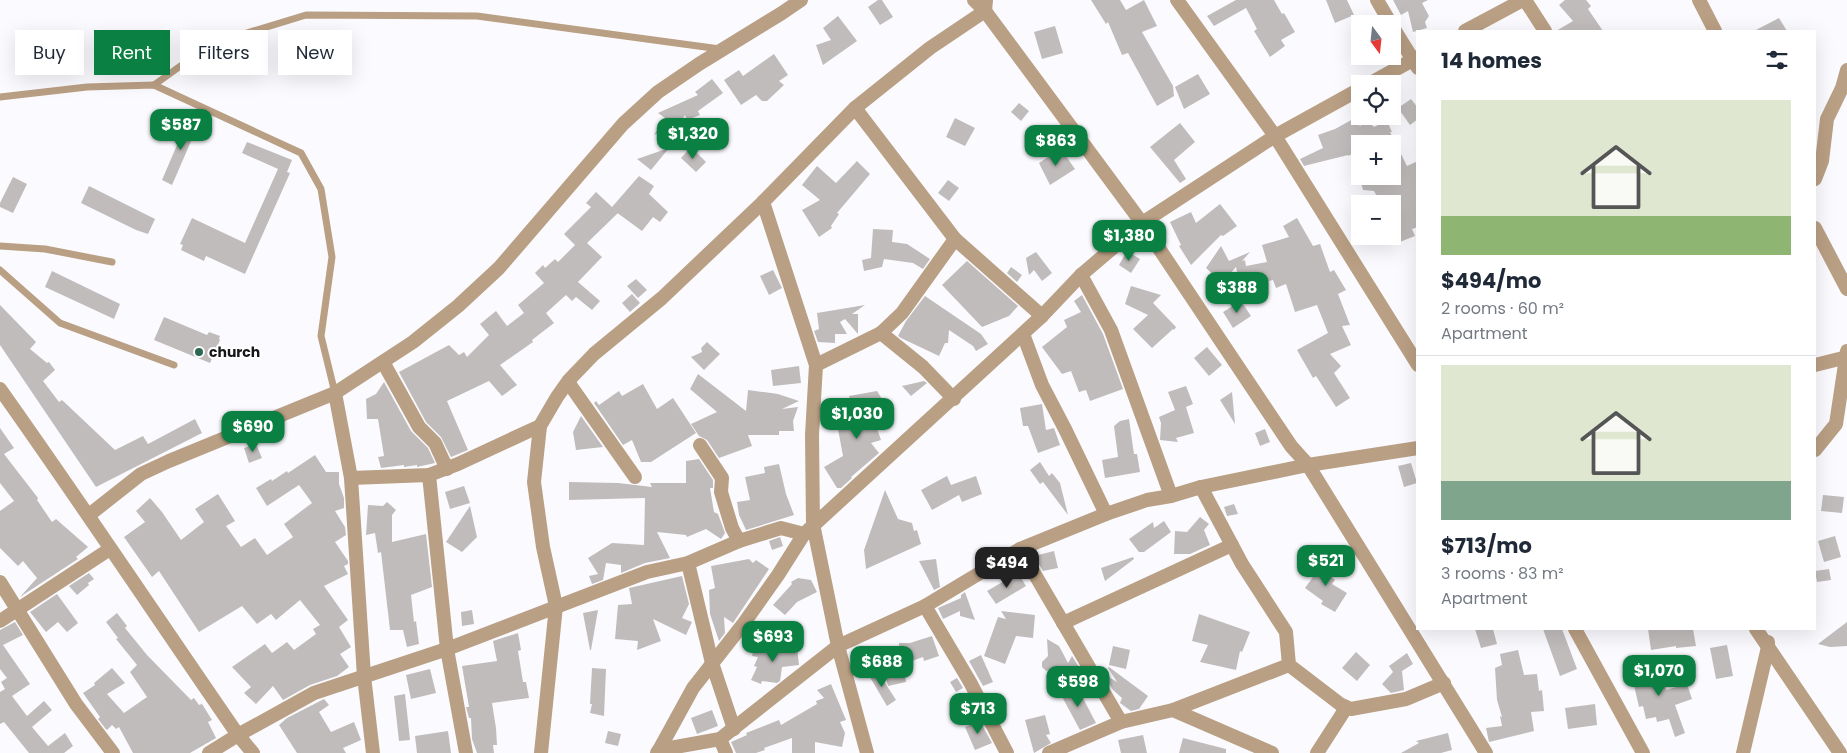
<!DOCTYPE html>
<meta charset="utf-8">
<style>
body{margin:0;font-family:Poppins,sans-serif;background:#f6f6f7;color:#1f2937;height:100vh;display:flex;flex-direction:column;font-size:19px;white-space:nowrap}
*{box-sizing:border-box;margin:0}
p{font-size:16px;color:#747a83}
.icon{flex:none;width:28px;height:28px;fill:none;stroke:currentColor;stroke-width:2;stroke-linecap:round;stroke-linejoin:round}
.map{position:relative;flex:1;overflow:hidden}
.drawer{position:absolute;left:1416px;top:30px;width:400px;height:600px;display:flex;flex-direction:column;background:#fff;border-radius:0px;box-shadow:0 5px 20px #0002}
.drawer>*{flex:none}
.guide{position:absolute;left:15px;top:30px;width:475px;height:45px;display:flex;gap:10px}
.needle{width:32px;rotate:165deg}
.controls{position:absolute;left:1351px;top:15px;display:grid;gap:10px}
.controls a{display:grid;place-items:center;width:50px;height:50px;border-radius:0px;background:#fff;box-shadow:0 5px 20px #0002;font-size:25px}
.price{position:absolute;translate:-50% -42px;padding:0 11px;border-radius:10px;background:#0b8043;color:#fff;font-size:16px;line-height:32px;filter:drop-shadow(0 1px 2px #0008)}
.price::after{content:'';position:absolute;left:50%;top:30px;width:15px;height:11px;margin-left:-8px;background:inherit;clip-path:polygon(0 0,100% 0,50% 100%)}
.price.current{background:#222;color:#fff}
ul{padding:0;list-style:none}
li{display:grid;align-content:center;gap:10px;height:265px;padding:0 25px}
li+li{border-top:1px solid #e0e1e3}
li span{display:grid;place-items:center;height:155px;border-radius:0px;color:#555}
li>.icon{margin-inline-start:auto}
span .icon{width:90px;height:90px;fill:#fffc;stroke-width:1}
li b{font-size:21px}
h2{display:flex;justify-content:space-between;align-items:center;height:60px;padding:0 25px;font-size:21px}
.tag{padding:0 18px;border-radius:0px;background:#fff;box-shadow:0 5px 20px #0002;font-size:18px;line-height:45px}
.tag.current{background:#0b8043;color:#fff}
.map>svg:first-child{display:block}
.building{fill:#c0bcbb}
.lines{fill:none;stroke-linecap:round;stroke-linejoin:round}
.service{stroke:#b99f84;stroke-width:7}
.minor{stroke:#b99f84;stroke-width:14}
.poi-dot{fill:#2b6854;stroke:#fff;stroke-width:2}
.labels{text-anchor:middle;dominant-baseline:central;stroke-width:4;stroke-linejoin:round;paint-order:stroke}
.poi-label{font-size:14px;font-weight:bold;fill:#161718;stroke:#fff;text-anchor:start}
</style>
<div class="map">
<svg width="1847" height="753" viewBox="0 0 1847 753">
<rect width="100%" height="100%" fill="#fbfbff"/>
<g class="building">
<polygon points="878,0 882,0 893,17 880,25 868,7"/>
<polygon points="1091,0 1120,0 1126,10 1144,0 1157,26 1142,32 1173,86 1174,96 1157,106 1128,53 1122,55 1108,22 1106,24"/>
<polygon points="1236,0 1274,0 1282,14 1284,13 1295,32 1281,40 1285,46 1270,57 1254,31 1257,29 1246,8 1214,26 1207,16"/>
<polygon points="1326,0 1347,0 1354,15 1335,23"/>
<polygon points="1393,0 1428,0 1422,3 1429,16 1425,22 1427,28 1413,32 1408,11 1401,15"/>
<polygon points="1565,0 1586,0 1591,6 1588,9 1603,31 1556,31 1573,21 1559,5"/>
<polygon points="838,16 857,41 823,65 816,45 831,40 823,28"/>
<polygon points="1779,18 1787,31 1754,31"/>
<polygon points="1055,26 1063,53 1042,59 1034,32"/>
<polygon points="774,54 788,75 779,81 784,85 767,101 762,101 756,95 741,105 724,80 739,70 743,76"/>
<polygon points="1198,74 1210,94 1184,109 1175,87"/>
<polygon points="712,79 723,93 698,111 700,115 687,120 685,115 679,124 654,135 665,118 658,113 698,95 695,92"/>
<polygon points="1411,99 1418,108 1418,119 1410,125 1398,108"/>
<polygon points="1019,103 1029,111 1021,121 1011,112"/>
<polygon points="189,117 199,123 172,185 162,180"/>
<polygon points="955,118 975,128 965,146 946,137"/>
<polygon points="1355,118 1360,126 1367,120 1374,127 1387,121 1392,132 1390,132 1407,166 1418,161 1418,227 1412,229 1415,236 1392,245 1392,204 1381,204 1374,191 1363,190 1359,176 1392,176 1392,144 1360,144 1360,150 1348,156 1348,155 1304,166 1300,159 1323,148 1318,135 1335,129"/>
<polygon points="1180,123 1195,142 1174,160 1186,179 1180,183 1150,147"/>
<polygon points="247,142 292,160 287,172 290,173 245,274 206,256 204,261 181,250 183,245 180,244 192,218 245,243 278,169 242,153"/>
<polygon points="691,147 706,162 696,172 681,158"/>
<polygon points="669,148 651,170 637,159"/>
<polygon points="1057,151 1063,152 1075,169 1050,185 1039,163"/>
<polygon points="857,161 870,174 837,213 839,214 831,226 832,228 819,237 802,210 820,200 802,185 817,166 836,183"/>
<polygon points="639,176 654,186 649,194 668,212 660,222 653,217 642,231 616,212 618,213 587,243 602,257 578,282 600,301 592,310 576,297 572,301 566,295 546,313 554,323 532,340 533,342 500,365 517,385 502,396 489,381 447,401 468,450 451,457 441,437 426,422 399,372 449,345 459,355 464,352 467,357 489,335 480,324 496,311 507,326 524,313 518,305 544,283 535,273 543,265 545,268 555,259 558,262 575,245 564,234 591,207 586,203 596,192 612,207"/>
<polygon points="13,177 27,184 13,213 0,207 0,203"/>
<polygon points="948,180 959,188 949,201 938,193"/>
<polygon points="89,186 155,219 148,234 136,230 81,203"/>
<polygon points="1220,204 1237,226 1223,236 1221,235 1191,265 1179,246 1181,245 1170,222 1191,212 1196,223"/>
<polygon points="1297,218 1313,246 1320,244 1330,272 1334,270 1346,290 1338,294 1350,325 1342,326 1351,345 1330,354 1341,366 1334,373 1350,398 1336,407 1316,376 1313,378 1297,350 1328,333 1317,305 1295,312 1286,284 1276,288 1273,280 1251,285 1253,293 1242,295 1236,267 1222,283 1206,268 1221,246 1229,261 1250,252 1242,261 1245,260 1246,266 1267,262 1262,245 1289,237 1283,226"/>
<polygon points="873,229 893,230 892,242 907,244 930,259 923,269 913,263 884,259 882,267 864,271 862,260 871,258"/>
<polygon points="1127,251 1140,259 1131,273 1119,265"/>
<polygon points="1036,252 1052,273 1042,281 1034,270 1029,275 1026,258"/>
<polygon points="967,261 1018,306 1009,316 982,327 942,285"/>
<polygon points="1011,267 1022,275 1017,282 1007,273"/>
<polygon points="773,270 782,288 769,295 760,276"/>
<polygon points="52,271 120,304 114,319 45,287"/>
<polygon points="636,279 647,290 638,298 627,286"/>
<polygon points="1131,286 1161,295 1153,303 1176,327 1174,330 1173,329 1152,348 1133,329 1148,315 1125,304"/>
<polygon points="632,294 640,303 630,312 622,303"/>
<polygon points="1082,295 1103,334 1123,389 1090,401 1086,390 1079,392 1071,371 1062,374 1042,347 1067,327 1064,320 1081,312 1074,301"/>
<polygon points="925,296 981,334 988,344 976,351 973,346 949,330 948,343 945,343 939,356 901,338 898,336 906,321"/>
<polygon points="1241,301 1251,316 1233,328 1223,312"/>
<polygon points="0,305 36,342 30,349 47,363 49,362 55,370 43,381 59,402 62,400 115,450 143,436 148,444 195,419 202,433 96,487 0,345"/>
<polygon points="865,305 852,314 858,314 858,334 845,319 840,322 847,334 835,334 835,343 818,342 814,331 819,329 817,313"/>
<polygon points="164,317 207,335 209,332 220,336 219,339 220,340 210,363 154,340"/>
<polygon points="707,342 720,354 704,370 691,357 702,352 701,348"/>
<polygon points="1207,347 1222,365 1209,376 1194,358"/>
<polygon points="799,366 801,383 773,386 771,370"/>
<polygon points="698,374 746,411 748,390 778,394 799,401 782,409 798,407 793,421 794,431 779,431 779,435 748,435 752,446 719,458 707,440 699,436 691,424 717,412 690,389"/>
<polygon points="924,381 927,383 911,396 902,386"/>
<polygon points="384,382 411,431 428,448 435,463 417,467 417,465 404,467 404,465 381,468 378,457 384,456 378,419 367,419 366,399 376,394"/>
<polygon points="643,384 657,409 673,398 696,433 651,462 641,462 632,440 623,445 594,403 596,401 599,405 619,391 622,396"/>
<polygon points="1186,386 1193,404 1186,407 1194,433 1176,438 1178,442 1160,440 1161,423 1159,417 1175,410 1168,392"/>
<polygon points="877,391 882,399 881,409 872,414 881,440 871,443 879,453 851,477 852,478 841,488 837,488 824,467 843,456 838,429 860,427 849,396"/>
<polygon points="1232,392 1235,424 1220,400"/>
<polygon points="1042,404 1046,430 1054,428 1060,445 1038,453 1028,426 1023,426 1020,408"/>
<polygon points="581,416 603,447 576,450 573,432"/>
<polygon points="1129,419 1134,454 1137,454 1140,472 1105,478 1102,460 1118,457 1114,426 1120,421"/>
<polygon points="0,428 14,448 4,454 38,498 37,500 52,522 56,519 88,547 76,557 78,559 20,597 37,578 23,561 18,566 0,548 0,511 14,501 0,483"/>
<polygon points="1265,429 1270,442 1260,446 1255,433"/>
<polygon points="256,444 262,458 249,463 244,448"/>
<polygon points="315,455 326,472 339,472 339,484 344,498 344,508 335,511 345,527 346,535 335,542 348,561 348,564 344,566 348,574 324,586 348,620 339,627 351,647 340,654 349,667 337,676 310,685 283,700 273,686 256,704 244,693 251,687 232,667 265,644 272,653 287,642 294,650 316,634 313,629 320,625 300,600 276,620 271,614 257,624 242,606 199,632 159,571 152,577 124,537 145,522 136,511 150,498 162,512 181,540 204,522 195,509 218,494 235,521 226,526 241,547 255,538 267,555 293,537 284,524 312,503 299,485 267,506 256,488 271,479 272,481 287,471 288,473"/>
<polygon points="699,459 713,480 713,488 710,488 714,512 718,514 725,533 721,539 706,529 687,537 686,535 657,532 670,558 645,563 621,573 621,565 606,563 603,580 592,584 589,576 598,574 588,558 612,543 644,545 645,498 569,500 569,482 618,483 652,487 650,483 686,483 686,461"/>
<polygon points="1040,462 1049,476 1052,473 1060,483 1068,515 1043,482 1040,484 1030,470"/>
<polygon points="1411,463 1417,483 1404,487 1398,466"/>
<polygon points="779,464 786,494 794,515 746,530 739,515 737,502 750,500 745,477 765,473 764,467"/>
<polygon points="947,476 951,485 976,476 982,494 962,502 959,495 932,510 921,490"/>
<polygon points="464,486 470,503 450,509 445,492"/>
<polygon points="885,490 898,519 912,523 914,531 917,530 921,544 866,569 864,550"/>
<polygon points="1823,495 1844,497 1842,513 1821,511"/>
<polygon points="387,502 396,510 392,515 392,542 426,534 432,587 411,595 414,622 416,621 419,644 407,647 403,630 390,630 381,552 378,553 375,533 366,535 368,505 383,506"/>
<polygon points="1234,504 1238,514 1227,516 1224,507"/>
<polygon points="470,506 477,537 462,552 446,542"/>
<polygon points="1200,517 1209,524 1204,530 1210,545 1190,554 1174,554 1175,531 1187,532"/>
<polygon points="1164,521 1171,532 1144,552 1139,552 1129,539 1153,522 1154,528"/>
<polygon points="1835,536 1841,557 1824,562 1818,541"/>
<polygon points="780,537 783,546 772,550 769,541"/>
<polygon points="1054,551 1058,568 1043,571 1034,556"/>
<polygon points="1133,557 1134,559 1105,581 1101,568"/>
<polygon points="749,559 753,563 756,560 769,569 733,623 724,617 725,633 719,641 710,614 709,590 715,588 711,566"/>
<polygon points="936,559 940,587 934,590 919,561"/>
<polygon points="1326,559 1336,566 1329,575 1335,580 1332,584 1347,593 1335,612 1321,604 1323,601 1305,588"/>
<polygon points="1829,569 1831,580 1817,582 1815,571"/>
<polygon points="89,573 94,579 88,583 89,585 77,595 69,586"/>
<polygon points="1018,573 1026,586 996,604 987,591"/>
<polygon points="682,576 689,604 682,618 692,622 686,635 653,619 661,641 637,650 638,641 615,639 618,605 632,604 629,588"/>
<polygon points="798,578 811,580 817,592 797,602 785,615 773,605 792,584 791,582"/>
<polygon points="965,592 975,620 960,616 960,611 943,619 938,608 961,598 961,595"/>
<polygon points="57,594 78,623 67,632 58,622 46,632 30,612"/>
<polygon points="472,610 474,624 462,626 461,612"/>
<polygon points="598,610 591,650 590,650 583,613"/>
<polygon points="1001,611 1035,615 1033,638 1016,636 1005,664 984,656 998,617 1006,619"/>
<polygon points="117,613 127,626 125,628 147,655 191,700 194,698 199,705 202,704 212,720 208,722 216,738 190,753 133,753 119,727 116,729 112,725 107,730 105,728 98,719 100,717 83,693 95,685 94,683 112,668 125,683 107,694 124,713 147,697 130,672 137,665 116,639 118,638 106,622"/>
<polygon points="1199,614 1250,632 1242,652 1240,651 1236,670 1200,662 1208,645 1192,641"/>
<polygon points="15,622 23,635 3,645 30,684 12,696 27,716 44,701 52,710 32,727 48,746 65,733 73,746 64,753 29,753 4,722 0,724 0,692 5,689 1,682 7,678 0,669 0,630"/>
<polygon points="1847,622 1847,646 1830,647 1818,644"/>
<polygon points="1475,629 1493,629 1497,644 1481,648"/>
<polygon points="1543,629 1562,629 1577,669 1560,676"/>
<polygon points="1648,629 1693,629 1696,646 1676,648 1676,646 1651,650"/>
<polygon points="518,633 521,650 518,651 523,682 526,682 529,698 492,703 496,728 497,745 493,745 494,753 477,753 472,739 471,718 469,718 466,707 469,707 462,666 497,661 493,641"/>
<polygon points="932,636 939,656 924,661 923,657 903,664 906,682 888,686 885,674 891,673 888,662 901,659 899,654 899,643 910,643"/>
<polygon points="1047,639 1059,646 1068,663 1072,656 1081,670 1076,678 1080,688 1057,668 1046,671 1042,667 1042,662 1048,656"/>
<polygon points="755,644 776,649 797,647 799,665 782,667 780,681 777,683 762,681 761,684 751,680 757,667 754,666 758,657 752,656"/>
<polygon points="1727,645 1733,676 1716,679 1710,648"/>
<polygon points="1113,646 1130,650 1126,669 1109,665"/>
<polygon points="1518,650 1524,675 1537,674 1539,691 1542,690 1544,711 1531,712 1534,731 1489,742 1486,728 1502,726 1500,716 1502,717 1497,700 1495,668 1502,665 1500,654"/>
<polygon points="1356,652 1370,665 1357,681 1342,668"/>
<polygon points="1407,653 1413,664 1402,671 1404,690 1391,693 1382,684 1393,672 1389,666"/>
<polygon points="981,655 993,682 983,686 969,661"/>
<polygon points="1647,660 1653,685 1665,683 1666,690 1687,684 1692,699 1675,705 1685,733 1675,737 1669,719 1657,722 1656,717 1646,719 1643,706 1639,707 1629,664"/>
<polygon points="1109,667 1148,696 1139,709 1131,711 1120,703 1122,698 1113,690 1105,677 1106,675 1117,682 1108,668"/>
<polygon points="592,668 606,669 604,716 590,713 592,704 590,704"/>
<polygon points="430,669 436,693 411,699 406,675"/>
<polygon points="876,669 896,700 887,706 868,674"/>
<polygon points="957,678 963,688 956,692 950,682"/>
<polygon points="831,684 846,720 840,722 845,733 842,747 815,742 815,753 792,753 792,738 764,748 765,750 756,753 736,753 731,742 747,735 746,733 779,720 781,725 817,704 816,701 824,698 817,690"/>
<polygon points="1076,685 1096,723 1080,730 1060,693"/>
<polygon points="405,694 410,740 399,741 394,696"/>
<polygon points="324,699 329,705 319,712 331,732 354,722 361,740 343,748 346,753 297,753 279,725 287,718"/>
<polygon points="1595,704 1597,725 1568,729 1565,708"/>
<polygon points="712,710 718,726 697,734 691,718"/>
<polygon points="1045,715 1050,734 1046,735 1051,743 1034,753 1025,720"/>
<polygon points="980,721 992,743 975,750 965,727"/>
<polygon points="448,731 451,753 417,753 415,736"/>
<polygon points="608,731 621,734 618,746 605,743"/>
<polygon points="1448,733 1452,750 1441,753 1401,753 1419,743 1416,741"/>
<polygon points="1143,735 1147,753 1121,753 1118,740"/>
<polygon points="1183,738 1226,749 1226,753 1179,753"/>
</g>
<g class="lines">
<g class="service">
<polyline points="154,85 211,44 306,15 477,16 720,49"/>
<polyline points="0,97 87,87 154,85 301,153 321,189 332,257 321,336 335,393"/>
<polyline points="0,246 45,249 112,262"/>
<polyline points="0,270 60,323 174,365"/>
</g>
<g class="minor">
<polyline points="974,0 985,11 1142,223 1291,446 1308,465 1486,753"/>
<polyline points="1177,0 1275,136 1418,365"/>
<polyline points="1377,0 1391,24"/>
<polyline points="1525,0 1545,31"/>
<polyline points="1699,0 1715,31"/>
<polyline points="1392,26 1418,68"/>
<polyline points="1465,31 1523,0"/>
<polyline points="1369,84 1418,57"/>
<polyline points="855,108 955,239 1042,316"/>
<polyline points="1815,179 1822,161 1827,119 1842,88 1847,70"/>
<polyline points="763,202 816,365 812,435 813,524 838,646 867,753"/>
<polyline points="1815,228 1847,289"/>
<polyline points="1081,275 1111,330 1171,496"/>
<polyline points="881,333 923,367 954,399"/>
<polyline points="1023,334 1042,385 1065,429 1106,514"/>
<polyline points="383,362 419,427 435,443 447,469"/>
<polyline points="816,365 881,333 902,313 955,239"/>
<polyline points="1815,365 1847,357"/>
<polyline points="568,382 635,477"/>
<path d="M0 389C81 503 158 619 238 735L253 753"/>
<polyline points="335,393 351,478 364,676 373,753"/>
<polyline points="700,445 722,478 721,492 732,528 739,541"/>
<polyline points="1815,450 1836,424 1847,351"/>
<polyline points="429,475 447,649 466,753"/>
<polyline points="351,478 429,475 458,464 540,426"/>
<polyline points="1201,487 1242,564 1286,632 1289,665 1340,704 1351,709 1406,699 1444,683"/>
<polyline points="89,515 141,474 169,461 335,393 413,342 458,306 499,268 623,124 658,92 699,64 782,13 801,0"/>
<polyline points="1020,549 1121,722"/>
<polyline points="688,563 712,663 734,729"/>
<polyline points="0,582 76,704 113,753"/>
<polyline points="925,606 970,682 1007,753"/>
<polyline points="0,621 110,549"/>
<polyline points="1063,623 1232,545"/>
<polyline points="1575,629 1643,753"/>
<polyline points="1756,629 1840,753"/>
<polyline points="1173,710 1272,753"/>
<polyline points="720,739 726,753"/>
<polyline points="659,750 693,688 744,623 778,575 804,534"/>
<polyline points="209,753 238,735 314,693 447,649 647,572 688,563 739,541 781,528 804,534 1042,316 1081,275 1142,223 1275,136 1360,89"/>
<polyline points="541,753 556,606 543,547 534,482 540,426 557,397 569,380 594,354 662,298 763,202 855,108 930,48 985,11 986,0"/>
<polyline points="657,753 659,750 720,739 838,646 925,606 1020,549 1106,514 1147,500 1171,496 1201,487 1308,465 1418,448"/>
<polyline points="1049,753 1121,722 1173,710 1289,665"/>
<polyline points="1317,753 1346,708"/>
<polyline points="1743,753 1768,647 1768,642"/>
</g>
</g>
<circle class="poi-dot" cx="199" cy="352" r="5"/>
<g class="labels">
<g class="poi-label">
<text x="209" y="352">church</text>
</g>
</g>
</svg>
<div class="controls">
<a><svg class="needle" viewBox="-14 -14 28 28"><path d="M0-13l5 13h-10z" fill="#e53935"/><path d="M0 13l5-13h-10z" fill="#747a83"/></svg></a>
<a><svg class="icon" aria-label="locate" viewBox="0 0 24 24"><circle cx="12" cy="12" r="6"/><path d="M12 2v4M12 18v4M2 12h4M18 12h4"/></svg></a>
<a>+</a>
<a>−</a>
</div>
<b class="price" style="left:181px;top:151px">$587</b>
<b class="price" style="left:693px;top:160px">$1,320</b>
<b class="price" style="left:1056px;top:167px">$863</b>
<b class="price" style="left:1129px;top:262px">$1,380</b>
<b class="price" style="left:1237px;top:314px">$388</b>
<b class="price" style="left:857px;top:440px">$1,030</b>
<b class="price" style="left:253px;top:453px">$690</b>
<b class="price" style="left:1326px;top:587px">$521</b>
<b class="price current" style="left:1007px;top:589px">$494</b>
<b class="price" style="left:773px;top:663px">$693</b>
<b class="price" style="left:882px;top:688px">$688</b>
<b class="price" style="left:1659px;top:697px">$1,070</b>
<b class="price" style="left:1078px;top:708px">$598</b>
<b class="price" style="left:978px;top:735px">$713</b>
<div class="guide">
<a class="tag">Buy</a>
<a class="tag current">Rent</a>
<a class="tag">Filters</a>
<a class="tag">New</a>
</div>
<section class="drawer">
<h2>14 homes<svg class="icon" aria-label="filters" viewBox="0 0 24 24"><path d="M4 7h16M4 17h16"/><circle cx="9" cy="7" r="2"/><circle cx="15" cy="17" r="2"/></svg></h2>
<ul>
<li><span style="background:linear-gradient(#dfe7d0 75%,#8fb573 0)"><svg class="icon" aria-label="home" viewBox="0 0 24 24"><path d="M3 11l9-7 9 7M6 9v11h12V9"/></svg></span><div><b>$494/mo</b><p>2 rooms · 60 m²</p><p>Apartment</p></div></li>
<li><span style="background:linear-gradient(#dfe7d0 75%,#7fa58c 0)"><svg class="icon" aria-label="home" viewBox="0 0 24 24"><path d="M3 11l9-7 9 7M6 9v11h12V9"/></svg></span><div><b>$713/mo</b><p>3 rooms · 83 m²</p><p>Apartment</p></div></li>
</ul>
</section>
</div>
